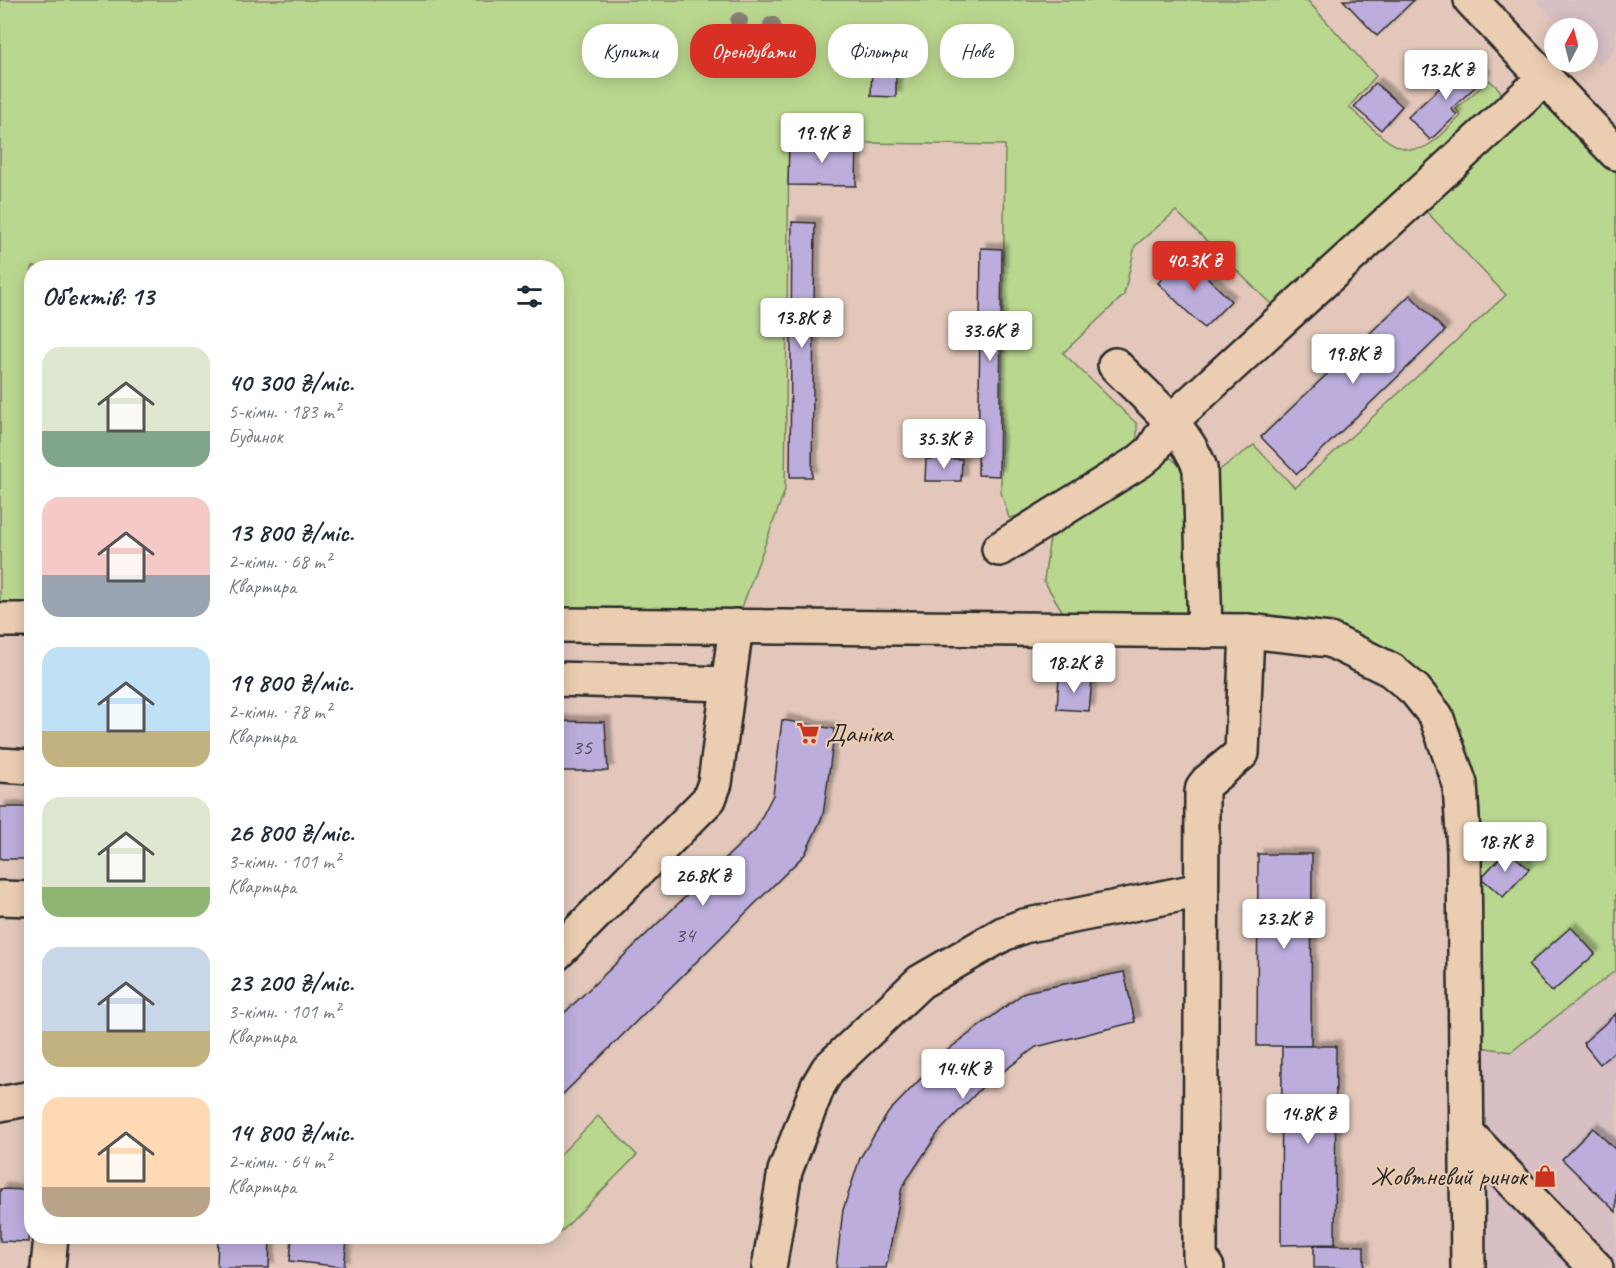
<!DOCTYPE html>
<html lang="uk">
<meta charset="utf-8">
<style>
body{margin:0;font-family:Caveat,sans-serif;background:#f6f6f7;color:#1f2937;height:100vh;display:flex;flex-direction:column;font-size:22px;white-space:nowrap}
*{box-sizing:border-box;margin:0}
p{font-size:20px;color:#747a83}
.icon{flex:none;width:33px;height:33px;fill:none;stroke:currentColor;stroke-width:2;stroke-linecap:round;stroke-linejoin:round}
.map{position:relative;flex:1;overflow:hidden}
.drawer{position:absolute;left:24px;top:260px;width:540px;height:984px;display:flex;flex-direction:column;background:#fff;border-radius:24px;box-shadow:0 3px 15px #0003}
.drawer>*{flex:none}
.guide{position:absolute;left:582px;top:24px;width:570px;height:54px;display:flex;gap:12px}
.needle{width:39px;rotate:7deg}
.controls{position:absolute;left:1544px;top:18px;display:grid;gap:12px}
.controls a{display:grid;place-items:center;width:54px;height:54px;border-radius:50%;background:#fff;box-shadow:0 3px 15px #0003;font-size:30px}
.price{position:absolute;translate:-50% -51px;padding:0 14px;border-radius:6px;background:#fff;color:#222;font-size:20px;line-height:39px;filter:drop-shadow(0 2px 3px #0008)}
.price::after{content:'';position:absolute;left:50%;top:36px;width:18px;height:14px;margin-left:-9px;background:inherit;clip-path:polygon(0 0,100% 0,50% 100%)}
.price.active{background:#d93025;color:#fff}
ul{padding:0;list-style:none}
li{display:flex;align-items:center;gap:18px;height:150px;padding:0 18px}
li span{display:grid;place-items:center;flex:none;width:168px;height:120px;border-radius:18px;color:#555}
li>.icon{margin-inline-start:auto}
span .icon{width:72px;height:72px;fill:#fffc;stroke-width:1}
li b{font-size:26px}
h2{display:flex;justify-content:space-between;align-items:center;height:72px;padding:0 18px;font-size:26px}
.pill{padding:0 21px;border-radius:24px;background:#fff;box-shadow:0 3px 15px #0003;font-size:21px;line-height:54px}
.pill.active{background:#d93025;color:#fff}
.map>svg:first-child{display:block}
.built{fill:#d7bfc4}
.green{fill:#bad78f;stroke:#72815d;stroke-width:1.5}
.building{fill:#bcaddd;stroke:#2b2b2b;stroke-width:1.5;filter:url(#shadow)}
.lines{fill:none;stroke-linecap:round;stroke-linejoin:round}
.minor-casing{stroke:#2b2b2b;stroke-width:38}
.minor{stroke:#ebcdb1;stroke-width:33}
.tree{fill:#898074}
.labels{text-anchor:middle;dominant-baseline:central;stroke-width:4.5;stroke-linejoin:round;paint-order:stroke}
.number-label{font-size:22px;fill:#4f4c58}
.poi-label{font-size:26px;fill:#2b2b2b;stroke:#ebcdb1;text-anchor:start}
</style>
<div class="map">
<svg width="1616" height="1268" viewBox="0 0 1616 1268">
<defs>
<filter id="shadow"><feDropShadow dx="5.5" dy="-5.5" stdDeviation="1.5" flood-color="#0004"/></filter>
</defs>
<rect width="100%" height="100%" fill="#e2c7ba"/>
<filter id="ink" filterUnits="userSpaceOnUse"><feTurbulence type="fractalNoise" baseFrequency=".0167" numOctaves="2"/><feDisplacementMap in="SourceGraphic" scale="12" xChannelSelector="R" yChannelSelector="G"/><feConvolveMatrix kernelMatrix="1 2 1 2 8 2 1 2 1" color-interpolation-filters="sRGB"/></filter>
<g filter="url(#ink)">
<g class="built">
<polygon points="1536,0 1616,0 1616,48 1599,66 1587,53 1587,28 1563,28"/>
<polygon points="1616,970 1616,1268 1475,1268 1475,1046 1511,1052"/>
</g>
<g class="green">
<path d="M0 0H1307L1376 76 1349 107C1370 125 1400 164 1430 144 1441 137 1451 125 1461 116L1456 109 1489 80 1500 90 1497 107 1276 309 1176 211 1135 246 1124 295 1063 353 1137 424V446L1026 514 1009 518 1001 492 1005 145 789 142 785 490 741 610 557 608 556 267H32L31 602H0Z"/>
<polygon points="1545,97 1616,171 1616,970 1511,1052 1475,1046 1481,849 1475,779 1449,709 1427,678 1397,656 1224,615 1215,601 1211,476 1254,445 1295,488 1506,295 1423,208"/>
<polygon points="1168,455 1193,479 1190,615 1064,614 1044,581 1049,544 1055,523"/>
<polygon points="598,1116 637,1155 560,1233 556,1230 557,1158"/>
</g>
<g class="building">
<polygon points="1343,0 1414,0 1377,36"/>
<polygon points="1469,61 1485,78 1451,109 1457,115 1430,140 1408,117"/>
<polygon points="872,64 896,64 896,97 871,96"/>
<polygon points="1375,83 1402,106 1381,130 1354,107"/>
<polygon points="789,142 857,143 856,186 788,185"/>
<polygon points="792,222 815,223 812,477 790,477"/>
<polygon points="981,248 1002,249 999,476 978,475"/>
<polygon points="1185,255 1231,301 1204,328 1158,283"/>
<polygon points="1410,295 1445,331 1297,474 1261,437"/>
<polygon points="926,459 962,459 961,481 925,481"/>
<polygon points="1059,677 1092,680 1089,711 1057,709"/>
<polygon points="782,720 835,729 823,815 805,854 556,1101 556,1021 755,830 773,795"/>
<polygon points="556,721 605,722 608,771 556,771"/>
<rect x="0" y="807" width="32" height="52"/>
<polygon points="1507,850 1529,869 1503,897 1481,878"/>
<polygon points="1258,854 1312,854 1311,1046 1257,1046"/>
<polygon points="1571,927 1595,954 1552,992 1528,965"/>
<polygon points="1124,972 1135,1022 1036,1047 981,1088 938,1133 902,1187 886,1268 836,1268 843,1210 860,1158 888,1113 949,1049 1025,992"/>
<polygon points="1616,1014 1616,1050 1600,1064 1583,1043"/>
<polygon points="1282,1046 1336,1046 1335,1244 1281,1245"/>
<polygon points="1593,1128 1616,1150 1616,1212 1562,1159"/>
<polygon points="0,1189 31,1190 28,1242 0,1241"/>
<polygon points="218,1236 270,1236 269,1268 217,1268"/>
<polygon points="292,1236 347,1240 344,1267 290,1261"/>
<polygon points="1314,1245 1364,1246 1364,1268 1314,1268"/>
</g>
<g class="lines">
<g class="minor-casing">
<g id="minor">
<polyline points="1471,0 1616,153"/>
<path d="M1115 365C1145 396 1185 427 1200 468L1205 631"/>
<polyline points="999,549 1140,461 1152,451 1170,422 1544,79"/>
<polyline points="0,620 32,620"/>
<polyline points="556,625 1247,631 1330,640 1391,670 1415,690 1436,716 1460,784 1464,851 1468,1268"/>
<polyline points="556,679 728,684"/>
<polyline points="0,765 32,767"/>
<polyline points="0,898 32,899"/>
<polyline points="556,954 709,799 715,783 736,626"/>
<polyline points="0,1104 32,1098"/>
<polyline points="1467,1133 1596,1268"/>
<polyline points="48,1268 51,1236"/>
<polyline points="769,1268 785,1171 818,1086 828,1069 920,982 1003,934 1024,926 1201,890"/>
<polyline points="1207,1268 1200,1258 1202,792 1203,787 1207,782 1242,753 1247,631"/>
</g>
</g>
<use href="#minor" class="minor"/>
</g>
<g class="tree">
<circle cx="739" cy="21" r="9"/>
<circle cx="772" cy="25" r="9"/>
</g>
</g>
<defs>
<g id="supermarket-bare" transform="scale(1.8)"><path d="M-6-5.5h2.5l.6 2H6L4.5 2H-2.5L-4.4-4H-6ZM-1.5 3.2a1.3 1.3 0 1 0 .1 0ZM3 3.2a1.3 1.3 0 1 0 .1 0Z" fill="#c8321e" stroke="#ebcdb1" stroke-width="2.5" paint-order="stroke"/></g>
<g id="shop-bare" transform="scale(1.8)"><path d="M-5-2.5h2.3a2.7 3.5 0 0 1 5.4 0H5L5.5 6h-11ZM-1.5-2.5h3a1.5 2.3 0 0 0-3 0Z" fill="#c8321e" stroke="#ebcdb1" stroke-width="2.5" paint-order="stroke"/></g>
</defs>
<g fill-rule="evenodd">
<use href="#supermarket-bare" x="808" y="733"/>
<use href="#shop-bare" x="1545" y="1176"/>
</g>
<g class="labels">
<g class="number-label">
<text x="582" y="747">35</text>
<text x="685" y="935">34</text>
</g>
<g class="poi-label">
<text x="826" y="733">Даніка</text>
<text x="1527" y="1176" text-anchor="end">Жовтневий ринок</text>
</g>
</g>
</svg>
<div class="controls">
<a><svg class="needle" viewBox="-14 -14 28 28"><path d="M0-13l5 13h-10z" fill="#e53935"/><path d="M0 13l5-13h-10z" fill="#747a83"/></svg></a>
</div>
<b class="price" style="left:1446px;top:101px">13.2K ₴</b>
<b class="price" style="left:822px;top:164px">19.9K ₴</b>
<b class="price active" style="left:1194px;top:292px">40.3K ₴</b>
<b class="price" style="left:802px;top:349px">13.8K ₴</b>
<b class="price" style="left:990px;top:362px">33.6K ₴</b>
<b class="price" style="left:1353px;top:385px">19.8K ₴</b>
<b class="price" style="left:944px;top:470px">35.3K ₴</b>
<b class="price" style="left:1074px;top:694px">18.2K ₴</b>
<b class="price" style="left:1505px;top:873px">18.7K ₴</b>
<b class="price" style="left:703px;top:907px">26.8K ₴</b>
<b class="price" style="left:1284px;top:950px">23.2K ₴</b>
<b class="price" style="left:963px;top:1100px">14.4K ₴</b>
<b class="price" style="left:1308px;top:1145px">14.8K ₴</b>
<div class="guide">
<a class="pill">Купити</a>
<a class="pill active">Орендувати</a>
<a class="pill">Фільтри</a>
<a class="pill">Нове</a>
</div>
<section class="drawer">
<h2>Об’єктів: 13<svg class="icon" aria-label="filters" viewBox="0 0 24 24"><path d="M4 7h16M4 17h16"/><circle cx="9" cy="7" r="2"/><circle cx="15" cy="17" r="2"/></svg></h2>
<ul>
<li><span style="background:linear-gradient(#dfe7d0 70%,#7fa58c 0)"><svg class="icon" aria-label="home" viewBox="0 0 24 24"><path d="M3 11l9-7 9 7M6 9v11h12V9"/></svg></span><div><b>40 300 ₴/міс.</b><p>5-кімн. · 183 m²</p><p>Будинок</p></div></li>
<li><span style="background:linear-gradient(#f6c9c9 65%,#9aa5b1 0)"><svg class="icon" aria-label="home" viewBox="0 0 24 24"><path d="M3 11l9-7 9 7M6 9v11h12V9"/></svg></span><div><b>13 800 ₴/міс.</b><p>2-кімн. · 68 m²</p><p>Квартира</p></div></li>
<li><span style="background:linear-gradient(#bfe0f5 70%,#c2b280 0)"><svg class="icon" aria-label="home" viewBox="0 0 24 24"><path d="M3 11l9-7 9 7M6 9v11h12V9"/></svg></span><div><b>19 800 ₴/міс.</b><p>2-кімн. · 78 m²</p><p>Квартира</p></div></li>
<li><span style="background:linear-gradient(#dfe7d0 75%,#8fb573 0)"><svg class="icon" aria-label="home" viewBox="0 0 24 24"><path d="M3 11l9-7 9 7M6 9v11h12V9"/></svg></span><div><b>26 800 ₴/міс.</b><p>3-кімн. · 101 m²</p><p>Квартира</p></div></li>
<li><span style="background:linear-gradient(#c9d6e8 70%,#c2b280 0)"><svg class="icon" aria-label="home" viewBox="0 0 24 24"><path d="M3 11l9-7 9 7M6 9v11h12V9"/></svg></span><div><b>23 200 ₴/міс.</b><p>3-кімн. · 101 m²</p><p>Квартира</p></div></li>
<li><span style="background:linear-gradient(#ffd9b3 75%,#b9a48a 0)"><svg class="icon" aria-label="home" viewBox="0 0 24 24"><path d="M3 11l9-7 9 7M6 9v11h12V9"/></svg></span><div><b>14 800 ₴/міс.</b><p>2-кімн. · 64 m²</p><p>Квартира</p></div></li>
</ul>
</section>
</div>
